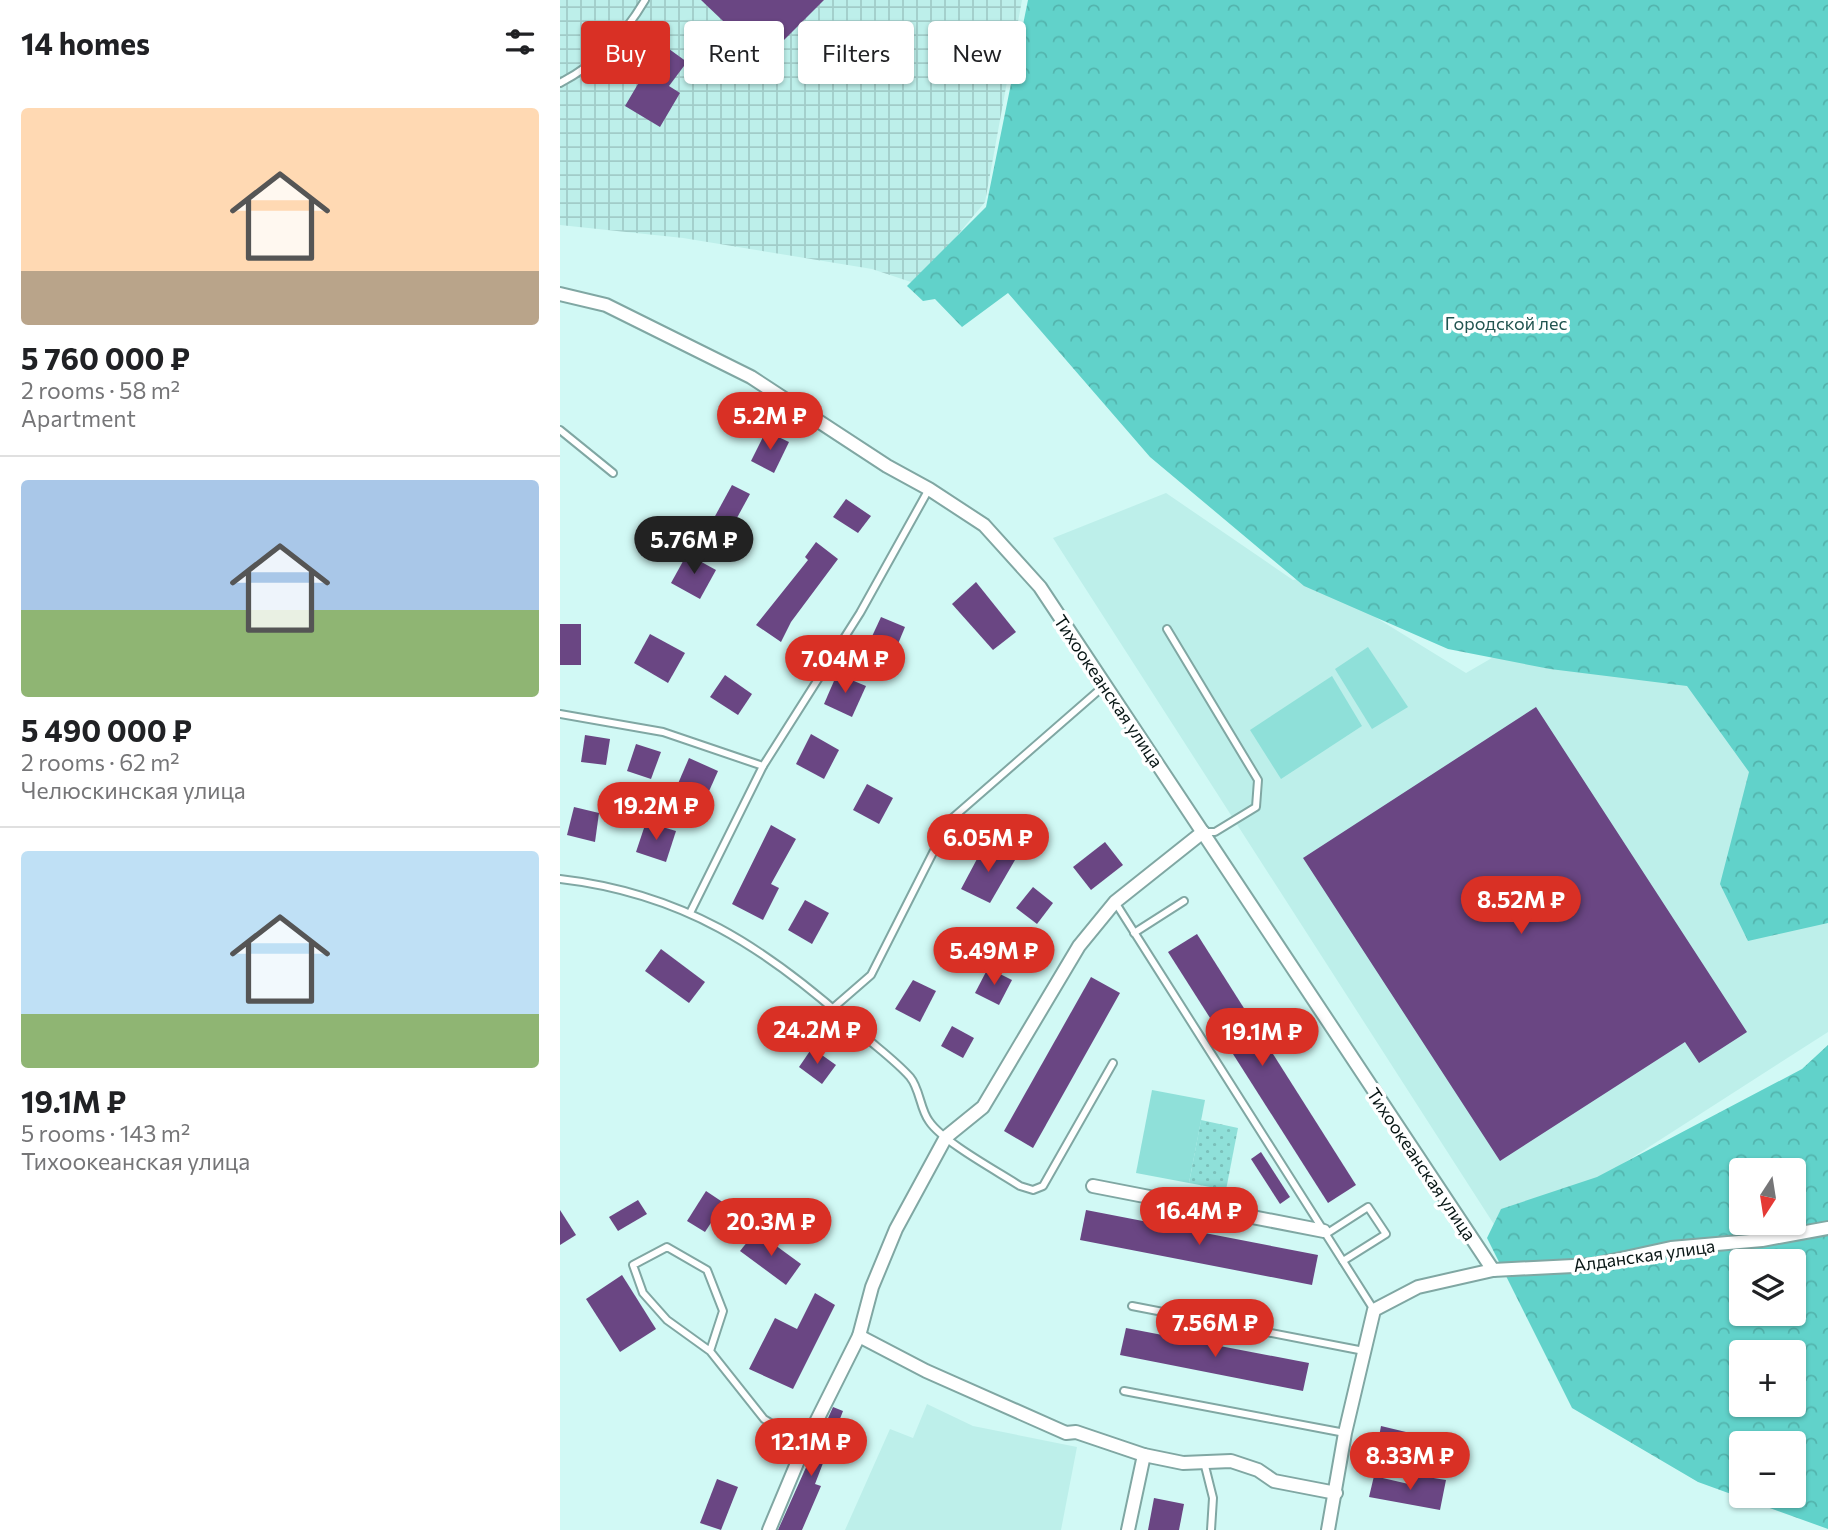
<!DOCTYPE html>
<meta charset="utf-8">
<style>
body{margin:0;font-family:Commissioner,sans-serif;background:#f2f2f2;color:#202124;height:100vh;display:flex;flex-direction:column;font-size:26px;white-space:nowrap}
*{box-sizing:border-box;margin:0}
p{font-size:23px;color:#757577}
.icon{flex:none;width:38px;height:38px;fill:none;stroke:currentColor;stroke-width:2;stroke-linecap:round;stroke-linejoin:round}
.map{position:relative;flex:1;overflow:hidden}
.side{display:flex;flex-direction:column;background:#fff;width:560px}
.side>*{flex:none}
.banner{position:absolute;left:21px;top:21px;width:665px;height:63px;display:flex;gap:14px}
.needle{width:46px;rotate:192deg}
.tools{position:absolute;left:1169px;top:1158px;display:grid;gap:14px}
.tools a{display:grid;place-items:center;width:77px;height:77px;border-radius:7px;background:#fff;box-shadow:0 2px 5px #0004;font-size:35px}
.price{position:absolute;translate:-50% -60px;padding:0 16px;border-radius:24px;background:#d93025;color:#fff;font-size:23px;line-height:46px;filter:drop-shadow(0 2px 4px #0008)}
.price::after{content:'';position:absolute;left:50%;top:42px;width:21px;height:16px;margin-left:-10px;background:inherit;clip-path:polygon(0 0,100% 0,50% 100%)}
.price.current{background:#222;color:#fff}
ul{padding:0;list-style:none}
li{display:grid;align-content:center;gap:14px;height:371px;padding:0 21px}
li+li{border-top:2px solid #e0e0e0}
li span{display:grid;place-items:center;height:217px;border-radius:7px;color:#555}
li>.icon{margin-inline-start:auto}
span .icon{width:126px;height:126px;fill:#fffc;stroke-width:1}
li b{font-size:30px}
h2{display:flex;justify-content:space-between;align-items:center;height:84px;padding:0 21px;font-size:30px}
.chip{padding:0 24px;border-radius:7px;background:#fff;box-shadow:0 2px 5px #0004;font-size:24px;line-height:63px}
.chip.current{background:#d93025;color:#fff}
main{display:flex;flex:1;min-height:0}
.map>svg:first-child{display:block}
.built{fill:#bdefea}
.industrial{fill:url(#industrial-grid)}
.grass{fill:#8fe0d9}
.forest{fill:url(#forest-crowns);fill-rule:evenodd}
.park{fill:url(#park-dots)}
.building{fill:#6a4683}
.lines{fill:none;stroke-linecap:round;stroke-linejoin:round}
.lane-casing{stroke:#80a7a3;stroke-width:10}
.street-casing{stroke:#80a7a3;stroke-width:16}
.lane{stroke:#fff;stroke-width:6}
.street{stroke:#fff;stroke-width:12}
.labels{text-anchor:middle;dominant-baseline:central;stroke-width:7;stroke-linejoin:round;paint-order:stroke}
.park-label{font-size:18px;fill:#225450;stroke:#fff}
.street-label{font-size:18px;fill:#081615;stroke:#fff}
</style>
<main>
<section class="side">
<h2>14 homes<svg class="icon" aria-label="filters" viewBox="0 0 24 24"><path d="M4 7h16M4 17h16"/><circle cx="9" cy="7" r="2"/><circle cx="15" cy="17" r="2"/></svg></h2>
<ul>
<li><span style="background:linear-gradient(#ffd9b3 75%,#b9a48a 0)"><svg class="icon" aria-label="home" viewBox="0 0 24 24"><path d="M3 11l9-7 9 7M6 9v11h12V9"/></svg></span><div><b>5 760 000 ₽</b><p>2 rooms · 58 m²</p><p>Apartment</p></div></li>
<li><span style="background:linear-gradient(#a9c7e8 60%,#8fb573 0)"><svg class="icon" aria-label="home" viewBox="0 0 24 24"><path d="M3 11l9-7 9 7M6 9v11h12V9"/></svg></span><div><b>5 490 000 ₽</b><p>2 rooms · 62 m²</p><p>Челюскинская улица</p></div></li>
<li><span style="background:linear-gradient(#bfe0f5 75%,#8fb573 0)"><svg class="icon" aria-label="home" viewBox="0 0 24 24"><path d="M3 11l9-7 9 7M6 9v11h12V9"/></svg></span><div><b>19.1M ₽</b><p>5 rooms · 143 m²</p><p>Тихоокеанская улица</p></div></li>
</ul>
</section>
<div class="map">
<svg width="1268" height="1530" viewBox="0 0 1268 1530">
<defs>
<pattern id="industrial-grid" width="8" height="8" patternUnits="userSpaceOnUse" patternTransform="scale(1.75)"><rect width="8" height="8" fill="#bdefea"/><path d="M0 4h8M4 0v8" fill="none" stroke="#a1ccc8"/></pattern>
<pattern id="forest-crowns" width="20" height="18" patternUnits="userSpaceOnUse" patternTransform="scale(1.75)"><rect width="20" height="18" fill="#61d2ca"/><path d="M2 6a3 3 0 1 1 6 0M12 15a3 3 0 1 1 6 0" fill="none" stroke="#53b4ad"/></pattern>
<pattern id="park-dots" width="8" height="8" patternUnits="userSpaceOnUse" patternTransform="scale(1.75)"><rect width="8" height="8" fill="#8fe0d9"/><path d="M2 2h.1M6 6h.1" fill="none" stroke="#7abfb9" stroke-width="1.8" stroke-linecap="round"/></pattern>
</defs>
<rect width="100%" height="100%" fill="#d1f9f5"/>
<g class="built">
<polygon points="606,493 733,580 750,577 906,673 1085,569 1268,852 1268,1032 944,1240 493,538"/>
<polygon points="367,1404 413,1426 517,1447 501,1530 285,1530 330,1429 353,1438"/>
</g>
<polygon class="industrial" points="0,0 462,0 425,202 357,284 312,269 123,238 0,225"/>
<g class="grass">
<polygon points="808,647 848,707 812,729 775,669"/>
<polygon points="772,676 802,726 721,779 690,730"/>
<polygon points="592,1090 645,1100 629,1183 576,1173"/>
</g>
<g class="forest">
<polygon points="468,0 1268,0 1268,923 1188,941 1160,884 1189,772 1127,686 990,669 888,649 744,586 590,457 448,293 402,327 375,299 363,301 347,286 426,207"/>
<path d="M1268 1045V1529L1138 1482 1012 1408 927 1238 941 1209 1037 1177 1242 1069ZM1181 1171H1234V1223H1181ZM1181 1262H1234V1314H1181ZM1181 1353H1234V1405H1181ZM1181 1444H1234V1496H1181Z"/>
</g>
<polygon class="park" points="641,1120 678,1128 666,1190 629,1183"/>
<g class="building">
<polygon points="141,0 264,0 204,60"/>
<polygon points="87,33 127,62 109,86 120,93 100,127 65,106 88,67 71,54"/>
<polygon points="206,431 229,442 214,473 191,461"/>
<polygon points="172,485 190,494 172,527 154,518"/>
<polygon points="286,499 311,516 298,533 273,517"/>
<polygon points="256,542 278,559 231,622 221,642 196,625 248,560 245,557"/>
<polygon points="127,554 156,570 140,599 111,583"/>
<polygon points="416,582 456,632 433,650 392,604"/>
<polygon points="321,617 345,627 333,656 308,645"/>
<rect x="0" y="624" width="21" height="41"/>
<polygon points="90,634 125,653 108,683 74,663"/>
<polygon points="277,674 306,686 292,717 264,704"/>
<polygon points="165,675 192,694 178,715 150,697"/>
<polygon points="976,707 1187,1032 1139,1063 1125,1042 940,1161 743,858"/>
<polygon points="251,734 279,750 264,779 236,764"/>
<polygon points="25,735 50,739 46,765 21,762"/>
<polygon points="76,744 101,752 91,779 67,771"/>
<polygon points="129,758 158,771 146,798 117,786"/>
<polygon points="307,784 333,798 319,824 293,810"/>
<polygon points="14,807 39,813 35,842 7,835"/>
<polygon points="86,822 116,831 106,862 76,852"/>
<polygon points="211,825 236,839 211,884 219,888 203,920 172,904"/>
<polygon points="545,842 563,865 531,890 513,867"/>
<polygon points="425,844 455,860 430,903 401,889"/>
<polygon points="473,887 493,903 477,924 456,908"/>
<polygon points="245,900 269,913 252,944 228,930"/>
<polygon points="637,934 796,1185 768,1203 608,952"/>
<polygon points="101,949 145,982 129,1003 85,971"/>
<polygon points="428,968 452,980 439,1005 415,993"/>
<polygon points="531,977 560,993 473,1148 444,1131"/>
<polygon points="353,980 376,991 360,1022 335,1009"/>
<polygon points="392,1026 414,1038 403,1058 381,1046"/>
<polygon points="252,1048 276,1065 262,1084 239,1067"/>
<polygon points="701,1152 730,1197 720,1204 691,1159"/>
<polygon points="146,1191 164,1203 145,1232 127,1221"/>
<polygon points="78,1200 87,1214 58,1231 49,1217"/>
<polygon points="0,1210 16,1235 0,1245"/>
<polygon points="526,1210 758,1255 752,1285 520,1240"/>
<polygon points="196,1231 241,1264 226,1285 180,1251"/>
<polygon points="62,1275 96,1329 60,1352 26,1299"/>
<polygon points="255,1293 275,1305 233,1389 189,1369 215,1318 237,1329"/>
<polygon points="566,1328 749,1363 743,1391 560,1355"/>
<polygon points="273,1407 283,1411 255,1484 261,1486 242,1530 218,1530"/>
<polygon points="821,1426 846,1432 841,1457 816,1453"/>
<polygon points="855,1475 886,1480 880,1510 809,1497 814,1476 853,1485"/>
<polygon points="157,1479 178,1487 161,1530 140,1523"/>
<polygon points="594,1498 624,1504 619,1530 588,1530"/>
</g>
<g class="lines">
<g class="lane-casing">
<g id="lane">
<path d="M0 83C38 63 63 37 85 0"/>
<polyline points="0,430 53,473"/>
<polyline points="607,629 698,780 696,807 655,832 643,832"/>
<polyline points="0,714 103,732 203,766 300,613 369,489"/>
<path d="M0 879C122 893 205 947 294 1027 312 1044 334 1059 350 1077 360 1089 360 1109 369 1121 383 1142 437 1171 460 1186L473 1190 483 1186 553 1063"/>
<polyline points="555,902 814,1310"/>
<polyline points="131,911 203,766"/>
<polyline points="574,933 624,901"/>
<polyline points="273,1008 311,975 389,821 545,685"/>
<polyline points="766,1234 808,1207 826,1234 783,1261"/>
<polyline points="572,1306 804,1351"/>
<polyline points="150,1351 163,1311 147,1270 107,1247 73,1265 83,1293 107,1320 150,1351 204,1419 245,1444"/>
<polyline points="564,1391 785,1433"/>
<polyline points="644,1462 653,1498 651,1530"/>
</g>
</g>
<g class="street-casing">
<g id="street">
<polyline points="0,294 46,305 191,377 327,466 369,489 424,525 480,587 933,1270"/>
<polyline points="533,1186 764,1231"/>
<polyline points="299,1336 366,1371 506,1433 516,1432 584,1455"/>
<polyline points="209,1530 245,1444 299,1336 312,1287 336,1229 386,1137 423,1107 519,946 555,902 643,832"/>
<polyline points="568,1530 584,1455 623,1463 671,1461 698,1470 714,1481 776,1493"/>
<polyline points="768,1530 785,1433 814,1310 858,1287 933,1270 1033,1265 1111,1248 1202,1240 1268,1228"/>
</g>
</g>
<use href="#lane" class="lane"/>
<use href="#street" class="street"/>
</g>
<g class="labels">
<g class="park-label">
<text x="946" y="323">Городской лес</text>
</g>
<g class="street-label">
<text transform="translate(549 691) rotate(56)">Тихоокеанская улица</text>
<text transform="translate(862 1164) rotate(56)">Тихоокеанская улица</text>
<text transform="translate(1084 1255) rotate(-8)">Алданская улица</text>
</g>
</g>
</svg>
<div class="tools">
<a><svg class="needle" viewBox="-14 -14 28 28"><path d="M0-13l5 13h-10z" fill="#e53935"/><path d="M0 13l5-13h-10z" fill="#757577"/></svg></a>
<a><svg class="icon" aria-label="layers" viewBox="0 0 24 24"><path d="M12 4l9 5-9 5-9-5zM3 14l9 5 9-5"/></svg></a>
<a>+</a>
<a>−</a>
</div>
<b class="price" style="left:210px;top:452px">5.2M ₽</b>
<b class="price current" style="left:134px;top:576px">5.76M ₽</b>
<b class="price" style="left:285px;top:695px">7.04M ₽</b>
<b class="price" style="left:96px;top:842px">19.2M ₽</b>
<b class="price" style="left:428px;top:874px">6.05M ₽</b>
<b class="price" style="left:961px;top:936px">8.52M ₽</b>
<b class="price" style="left:434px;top:987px">5.49M ₽</b>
<b class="price" style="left:257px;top:1066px">24.2M ₽</b>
<b class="price" style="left:702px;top:1068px">19.1M ₽</b>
<b class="price" style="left:639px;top:1247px">16.4M ₽</b>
<b class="price" style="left:211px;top:1258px">20.3M ₽</b>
<b class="price" style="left:655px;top:1359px">7.56M ₽</b>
<b class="price" style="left:251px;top:1478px">12.1M ₽</b>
<b class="price" style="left:850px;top:1492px">8.33M ₽</b>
<div class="banner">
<a class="chip current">Buy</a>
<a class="chip">Rent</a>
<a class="chip">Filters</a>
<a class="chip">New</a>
</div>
</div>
</main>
